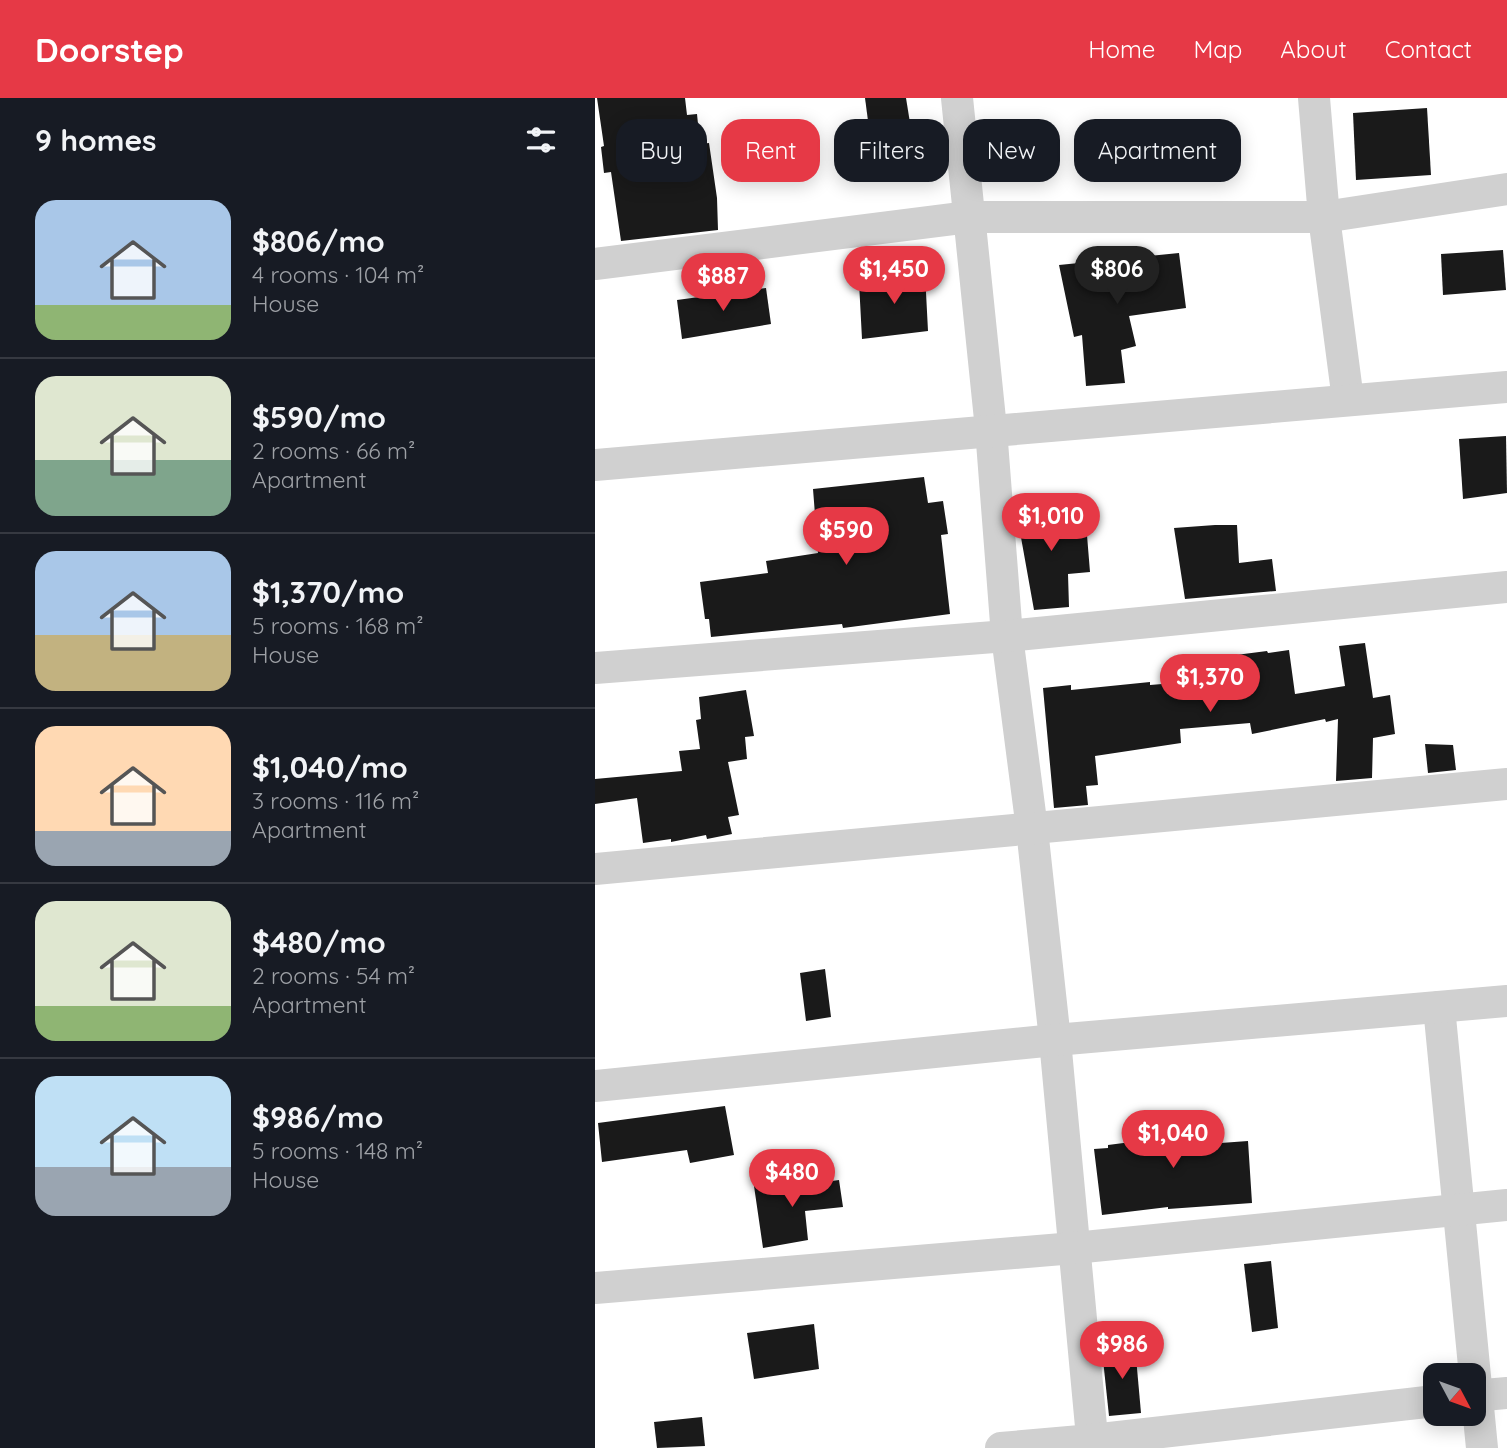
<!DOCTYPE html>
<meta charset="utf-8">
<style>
body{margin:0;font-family:Quicksand,sans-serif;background:#242831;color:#f1f3f6;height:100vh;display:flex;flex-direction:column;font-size:26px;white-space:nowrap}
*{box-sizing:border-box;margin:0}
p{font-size:23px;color:#9ea1a6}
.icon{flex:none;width:38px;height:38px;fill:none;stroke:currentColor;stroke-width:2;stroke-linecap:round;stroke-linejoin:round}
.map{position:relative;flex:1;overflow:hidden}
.drawer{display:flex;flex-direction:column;background:#171b24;width:595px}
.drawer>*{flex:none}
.top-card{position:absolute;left:21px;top:21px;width:665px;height:63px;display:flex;gap:14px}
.needle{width:46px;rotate:131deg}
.fabs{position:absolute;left:828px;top:1265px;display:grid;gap:14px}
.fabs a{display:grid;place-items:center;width:63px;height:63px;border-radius:14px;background:#171b24;box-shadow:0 4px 18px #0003;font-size:35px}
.price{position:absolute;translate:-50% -60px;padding:0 16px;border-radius:24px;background:#e63946;color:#fff;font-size:23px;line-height:46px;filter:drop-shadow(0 2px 4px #0008)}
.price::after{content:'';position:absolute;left:50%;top:42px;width:21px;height:16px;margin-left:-10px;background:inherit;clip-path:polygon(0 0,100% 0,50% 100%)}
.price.on{background:#222;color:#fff}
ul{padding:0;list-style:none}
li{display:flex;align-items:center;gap:21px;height:175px;padding:0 35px}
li+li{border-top:2px solid #363941}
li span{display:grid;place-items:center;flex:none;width:196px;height:140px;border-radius:21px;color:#555}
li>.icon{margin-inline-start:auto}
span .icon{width:84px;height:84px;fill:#fffc;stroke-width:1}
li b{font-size:30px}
h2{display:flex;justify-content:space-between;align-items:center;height:84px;padding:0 35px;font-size:30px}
.chip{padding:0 24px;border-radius:21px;background:#171b24;box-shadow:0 4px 18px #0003;font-size:24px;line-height:63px}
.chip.on{background:#e63946;color:#fff}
header{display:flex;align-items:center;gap:42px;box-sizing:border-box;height:98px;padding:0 35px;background:#e63946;color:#fff}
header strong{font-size:33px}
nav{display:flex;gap:38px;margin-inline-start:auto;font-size:24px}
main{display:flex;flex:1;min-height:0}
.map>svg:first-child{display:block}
.building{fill:#1a1a1a}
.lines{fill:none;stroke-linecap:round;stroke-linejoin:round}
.minor{stroke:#d0d0d0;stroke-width:32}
</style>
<header>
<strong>Doorstep</strong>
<nav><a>Home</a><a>Map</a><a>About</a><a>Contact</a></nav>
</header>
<main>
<section class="drawer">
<h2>9 homes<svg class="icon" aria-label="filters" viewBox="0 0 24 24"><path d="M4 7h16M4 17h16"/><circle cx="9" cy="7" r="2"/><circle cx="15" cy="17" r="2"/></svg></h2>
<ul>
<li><span style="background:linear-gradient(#a9c7e8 75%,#8fb573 0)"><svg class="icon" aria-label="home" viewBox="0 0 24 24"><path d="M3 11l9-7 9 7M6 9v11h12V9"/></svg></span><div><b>$806/mo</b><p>4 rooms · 104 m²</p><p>House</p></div></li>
<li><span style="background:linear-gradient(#dfe7d0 60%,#7fa58c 0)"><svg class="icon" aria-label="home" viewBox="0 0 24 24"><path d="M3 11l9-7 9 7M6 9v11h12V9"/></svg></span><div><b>$590/mo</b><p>2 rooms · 66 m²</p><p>Apartment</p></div></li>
<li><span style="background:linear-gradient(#a9c7e8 60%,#c2b280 0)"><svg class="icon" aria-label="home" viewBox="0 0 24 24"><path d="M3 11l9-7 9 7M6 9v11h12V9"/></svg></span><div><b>$1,370/mo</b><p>5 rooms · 168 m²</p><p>House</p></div></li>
<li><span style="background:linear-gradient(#ffd9b3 75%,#9aa5b1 0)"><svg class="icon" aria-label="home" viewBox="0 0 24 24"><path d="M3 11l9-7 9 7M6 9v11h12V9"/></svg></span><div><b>$1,040/mo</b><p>3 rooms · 116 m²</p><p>Apartment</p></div></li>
<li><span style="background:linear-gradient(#dfe7d0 75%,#8fb573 0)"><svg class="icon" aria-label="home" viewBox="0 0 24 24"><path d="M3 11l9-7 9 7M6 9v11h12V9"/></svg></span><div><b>$480/mo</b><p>2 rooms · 54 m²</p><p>Apartment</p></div></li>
<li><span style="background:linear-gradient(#bfe0f5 65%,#9aa5b1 0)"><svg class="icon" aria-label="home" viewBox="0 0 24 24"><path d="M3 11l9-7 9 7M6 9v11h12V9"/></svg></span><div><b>$986/mo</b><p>5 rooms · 148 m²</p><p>House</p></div></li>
</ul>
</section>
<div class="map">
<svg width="912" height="1350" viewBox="0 0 912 1350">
<rect width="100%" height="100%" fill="#fff"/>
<g class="building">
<polygon points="2,0 90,0 92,17 102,16 105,46 114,45 122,100 123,132 26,143 16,74 9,75 6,49 9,48"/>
<polygon points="270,0 311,0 316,31 275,38"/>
<polygon points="832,10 836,77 761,82 758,15"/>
<polygon points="908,152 911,192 848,197 846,156"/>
<polygon points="584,155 591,210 534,218 541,248 526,252 530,285 491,288 487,237 479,239 464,167"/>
<polygon points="330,175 333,233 267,241 264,184 279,183 279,178"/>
<polygon points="171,190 176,226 87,241 82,202"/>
<polygon points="911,338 912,395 868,401 864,341"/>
<polygon points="329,379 333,405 348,403 353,436 346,437 355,516 248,530 247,526 116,539 114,521 110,521 105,484 173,475 171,463 223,455 218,391"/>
<polygon points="460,402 464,428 491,425 495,474 473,476 474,509 439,512 420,406"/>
<polygon points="620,427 642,427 644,465 677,461 681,493 590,501 579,430"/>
<polygon points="770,545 778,600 795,597 800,636 778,640 777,680 741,683 743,621 731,624 730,621 657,636 655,625 585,631 586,645 500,658 503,687 491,688 493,707 459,710 448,590 476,587 476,592 555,584 555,587 604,583 602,562 672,553 673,555 694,552 700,596 750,588 744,548"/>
<polygon points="151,592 159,638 150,639 152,661 133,664 144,717 133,719 137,736 112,741 111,737 76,744 76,741 48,745 42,700 0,706 0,681 87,673 84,653 105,651 101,622 106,621 104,599"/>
<polygon points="830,646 858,647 861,672 833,675"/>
<polygon points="230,871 236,919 211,923 205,875"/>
<polygon points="130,1008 139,1057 95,1065 92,1052 7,1064 3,1025"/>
<polygon points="608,1018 612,1046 653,1043 657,1105 573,1111 573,1109 507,1117 499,1051 513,1050 513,1047 544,1043 542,1025"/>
<polygon points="207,1082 208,1087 244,1082 248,1109 210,1113 213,1142 168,1150 159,1088"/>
<polygon points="676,1163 683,1230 657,1234 649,1166"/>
<polygon points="219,1226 224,1271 159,1281 152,1235"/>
<polygon points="540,1248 546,1315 514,1318 507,1252"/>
<polygon points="107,1319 110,1348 62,1350 59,1324"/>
</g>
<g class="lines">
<g class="minor">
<polyline points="362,0 396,331 412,538 437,731 460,942 498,1350"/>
<polyline points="719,0 729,119 753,302"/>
<polyline points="0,166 374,119 729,119 912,91"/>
<polyline points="0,367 912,289"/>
<polyline points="0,570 412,538 912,489"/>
<polyline points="0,771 912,686"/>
<polyline points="844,909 887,1350"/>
<polyline points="0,988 460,942 912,903"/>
<polyline points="0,1190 479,1150 912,1107"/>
<polyline points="878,1298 912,1295"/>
<polyline points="406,1350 497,1342 840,1303"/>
</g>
</g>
</svg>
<div class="fabs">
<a><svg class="needle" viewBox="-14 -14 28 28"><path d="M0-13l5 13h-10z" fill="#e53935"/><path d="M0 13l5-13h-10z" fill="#9ea1a6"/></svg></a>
</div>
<b class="price" style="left:299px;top:208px">$1,450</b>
<b class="price on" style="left:522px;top:208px">$806</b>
<b class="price" style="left:128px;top:215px">$887</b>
<b class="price" style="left:456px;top:455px">$1,010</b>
<b class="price" style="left:251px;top:469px">$590</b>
<b class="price" style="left:615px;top:616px">$1,370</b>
<b class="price" style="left:578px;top:1072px">$1,040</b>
<b class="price" style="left:197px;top:1111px">$480</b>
<b class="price" style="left:527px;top:1283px">$986</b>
<div class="top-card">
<a class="chip">Buy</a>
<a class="chip on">Rent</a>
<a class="chip">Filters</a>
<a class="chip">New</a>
<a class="chip">Apartment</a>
</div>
</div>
</main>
